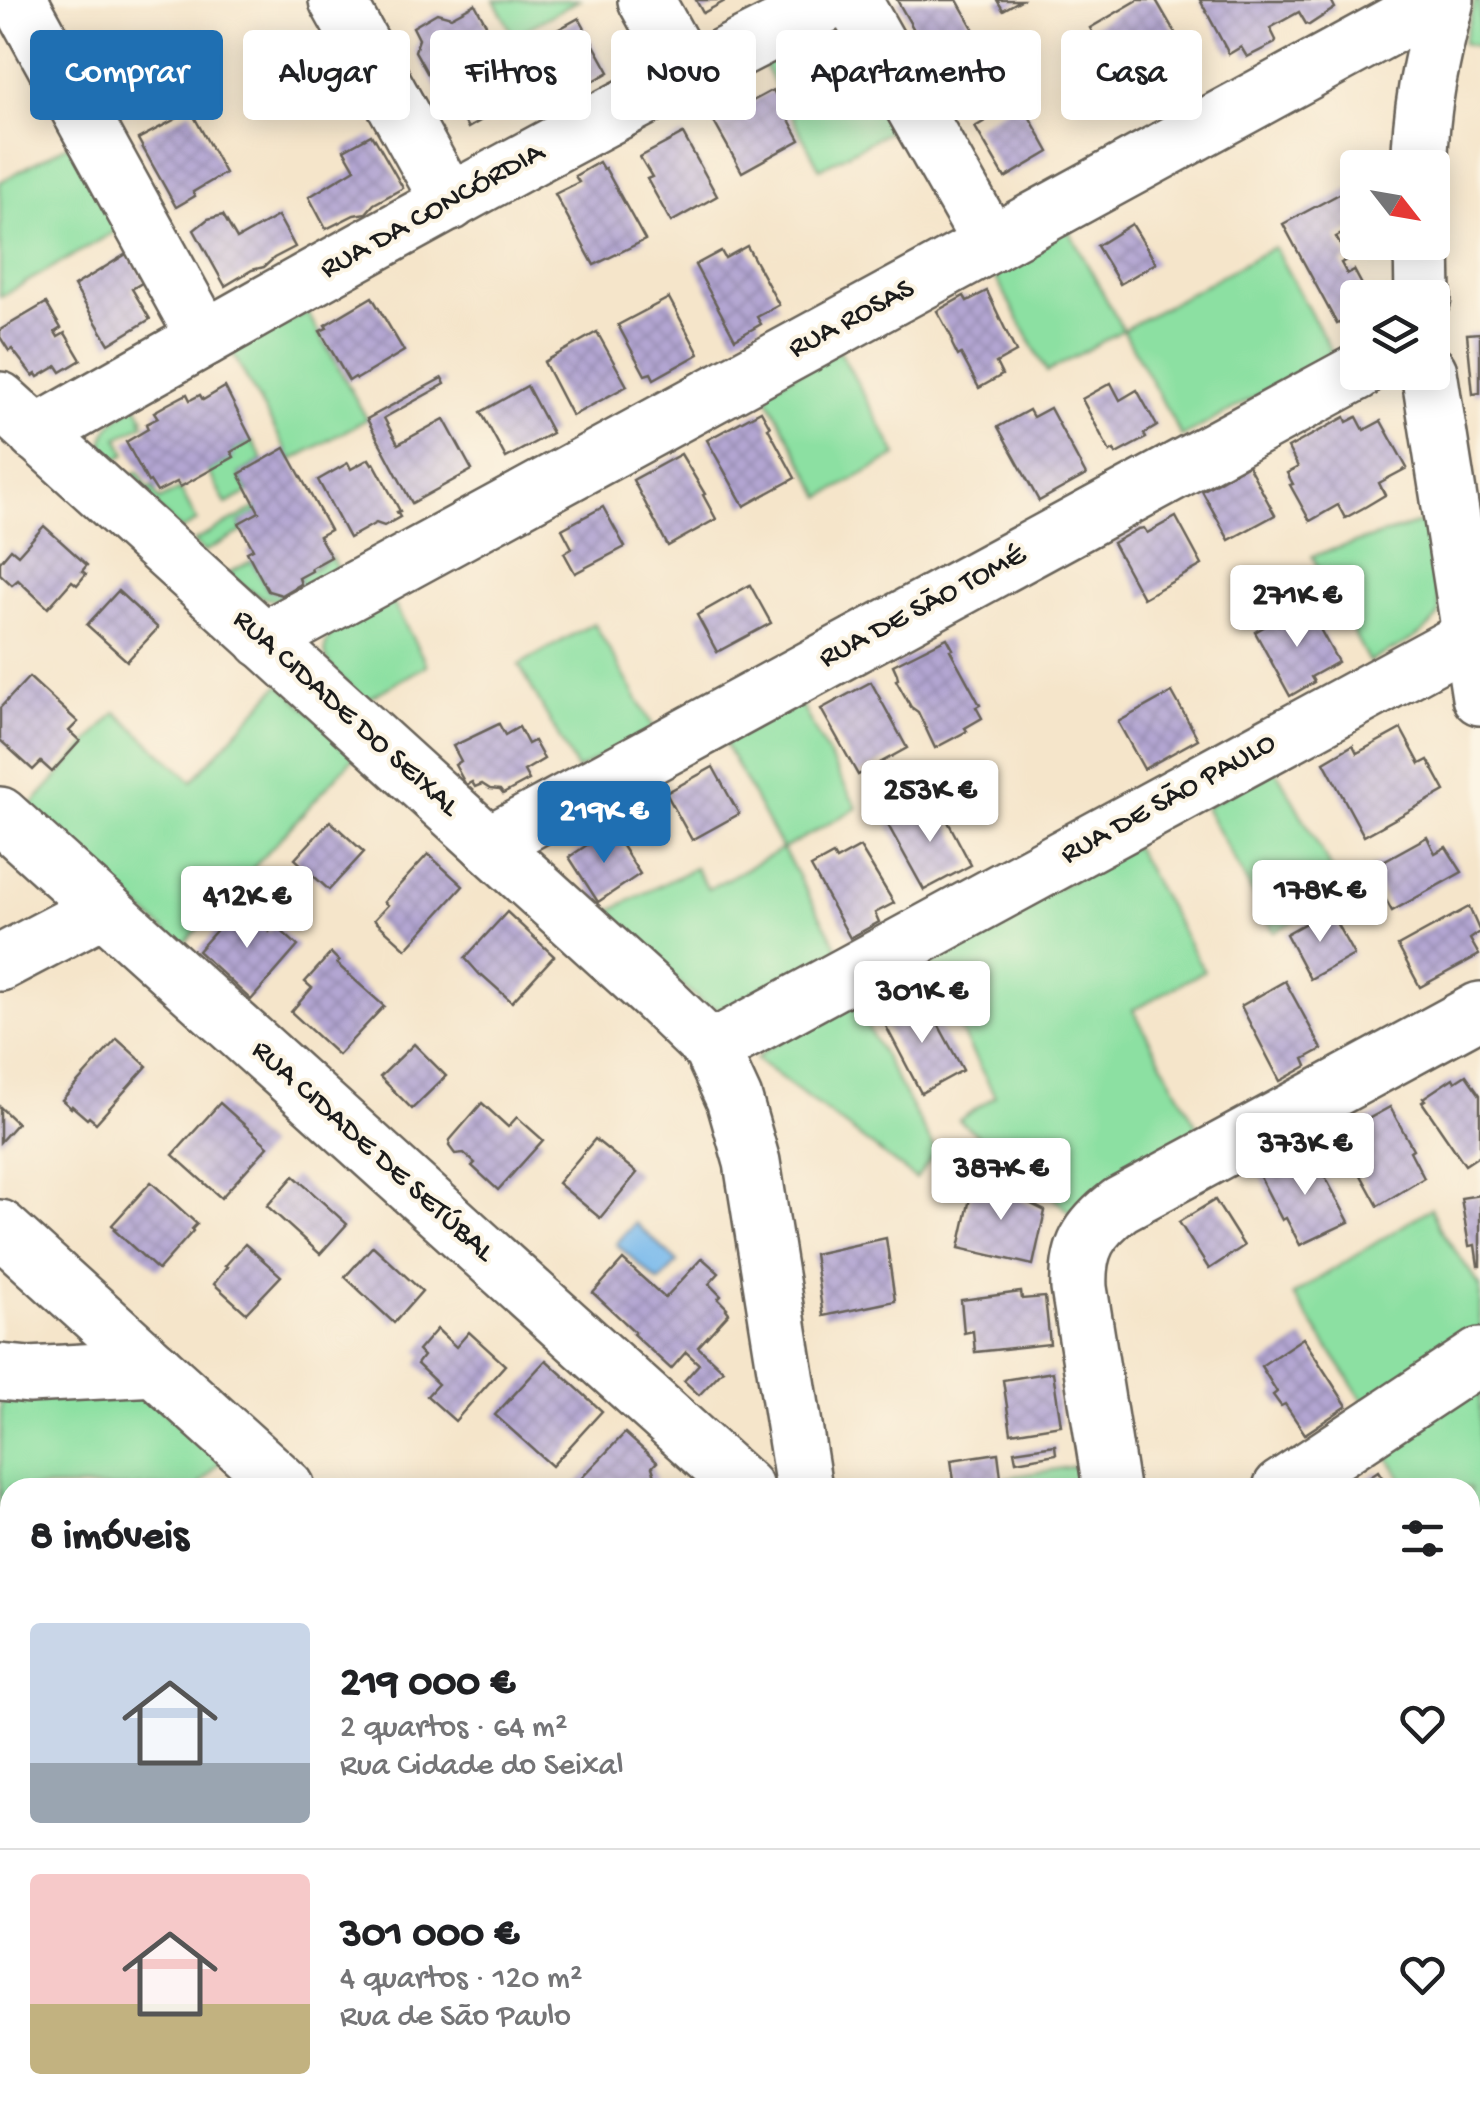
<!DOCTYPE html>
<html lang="pt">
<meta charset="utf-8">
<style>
body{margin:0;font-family:"Gochi Hand",sans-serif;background:#f2f2f2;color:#202124;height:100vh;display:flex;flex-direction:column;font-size:38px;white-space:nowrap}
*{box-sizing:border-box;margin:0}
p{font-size:32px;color:#757577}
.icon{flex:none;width:55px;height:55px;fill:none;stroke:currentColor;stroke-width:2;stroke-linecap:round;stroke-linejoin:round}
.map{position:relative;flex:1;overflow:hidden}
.side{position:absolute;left:0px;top:1478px;width:1480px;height:642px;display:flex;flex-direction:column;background:#fff;border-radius:30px 30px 0 0;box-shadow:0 5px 25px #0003}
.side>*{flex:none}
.top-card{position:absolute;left:30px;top:30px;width:1420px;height:90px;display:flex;gap:20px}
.needle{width:65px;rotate:121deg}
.fabs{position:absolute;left:1340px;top:150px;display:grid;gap:20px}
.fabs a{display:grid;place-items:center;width:110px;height:110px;border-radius:10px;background:#fff;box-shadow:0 5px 25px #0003;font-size:50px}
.price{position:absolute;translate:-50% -85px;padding:0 22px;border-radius:10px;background:#fff;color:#222;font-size:32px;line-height:65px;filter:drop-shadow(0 2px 5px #0008)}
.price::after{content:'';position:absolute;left:50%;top:60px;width:30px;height:22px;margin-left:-15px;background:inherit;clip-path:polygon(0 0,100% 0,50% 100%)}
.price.current{background:#1f6fb2;color:#fff}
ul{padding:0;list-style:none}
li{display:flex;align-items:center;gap:30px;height:250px;padding:0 30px}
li+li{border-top:2px solid #e0e0e0}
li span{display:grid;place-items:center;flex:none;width:280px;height:200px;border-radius:10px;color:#555}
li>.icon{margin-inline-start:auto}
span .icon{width:120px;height:120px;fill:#fffc;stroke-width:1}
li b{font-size:42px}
h2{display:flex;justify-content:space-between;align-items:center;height:120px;padding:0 30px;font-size:42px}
.tag{padding:0 35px;border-radius:10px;background:#fff;box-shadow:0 5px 25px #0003;font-size:35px;line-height:90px}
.tag.current{background:#1f6fb2;color:#fff}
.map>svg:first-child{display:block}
.green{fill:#8ce0a2;stroke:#547e5f;stroke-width:2.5}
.forest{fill:url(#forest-firs);stroke:#466d52;stroke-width:2.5}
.water{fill:#78b9ec;stroke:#4a6a84;stroke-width:2.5}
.building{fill:url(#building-cross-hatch)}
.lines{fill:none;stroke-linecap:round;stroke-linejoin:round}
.minor-casing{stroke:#686259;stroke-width:60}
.minor{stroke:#fff;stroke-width:55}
.labels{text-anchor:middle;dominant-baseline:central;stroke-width:8;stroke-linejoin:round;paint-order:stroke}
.street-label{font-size:30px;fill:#1c1c1c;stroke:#fcf5e5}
</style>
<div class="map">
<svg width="1480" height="2118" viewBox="0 0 1480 2118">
<defs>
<pattern id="forest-firs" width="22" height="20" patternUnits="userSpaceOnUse" patternTransform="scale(2.5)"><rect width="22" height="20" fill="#71be88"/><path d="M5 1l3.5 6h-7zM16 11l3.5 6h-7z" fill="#5c9a6e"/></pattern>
<pattern id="building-cross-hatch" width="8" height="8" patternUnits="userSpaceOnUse" patternTransform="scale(2.5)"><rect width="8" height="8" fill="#b3a6d2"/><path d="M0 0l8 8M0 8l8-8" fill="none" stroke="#998eb4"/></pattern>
</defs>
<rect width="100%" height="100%" fill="#fcf5e5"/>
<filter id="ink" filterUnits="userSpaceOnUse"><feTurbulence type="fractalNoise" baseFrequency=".01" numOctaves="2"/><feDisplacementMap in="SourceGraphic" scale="20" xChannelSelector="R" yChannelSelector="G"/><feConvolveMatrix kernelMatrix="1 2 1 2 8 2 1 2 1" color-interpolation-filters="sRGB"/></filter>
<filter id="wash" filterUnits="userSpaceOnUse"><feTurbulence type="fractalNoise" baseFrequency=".0048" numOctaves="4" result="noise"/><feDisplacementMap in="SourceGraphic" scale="40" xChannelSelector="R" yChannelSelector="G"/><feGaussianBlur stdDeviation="2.25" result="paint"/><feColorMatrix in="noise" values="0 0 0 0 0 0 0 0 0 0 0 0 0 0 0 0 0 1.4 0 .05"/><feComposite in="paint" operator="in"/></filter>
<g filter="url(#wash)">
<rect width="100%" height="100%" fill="#f5e5ca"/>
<g class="green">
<polygon points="494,0 579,0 514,36"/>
<polygon points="1475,0 1480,0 1480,47 1463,43"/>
<polygon points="828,32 843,38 896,127 820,169 763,63"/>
<polygon points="75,141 123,227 0,297 0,182"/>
<polygon points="1066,225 1123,330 1274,247 1333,354 1182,437 1123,330 1047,372 990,267"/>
<polygon points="307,312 367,419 292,460 232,352"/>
<polygon points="839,350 897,455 822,497 764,391"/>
<path d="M136 404 144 418 141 419 144 424 118 438 126 454 109 464C90 438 116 417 136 404Z"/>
<polygon points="252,440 263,460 239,474 249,492 226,504 208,471 233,458 231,452"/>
<polygon points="138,472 148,489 152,487 159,500 180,489 197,521 181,530 125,479"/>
<polygon points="257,507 259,512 239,523 243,531 204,552 193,542"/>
<path d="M1430 520 1440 613C1427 637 1392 649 1369 662L1312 556Z"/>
<path d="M331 557 339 573C288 598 276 618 228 573L252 561 268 591 282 595 301 584 299 578Z"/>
<path d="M390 597 427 665 366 700C354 689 333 674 327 659 314 629 369 609 390 597Z"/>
<polygon points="594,623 654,728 577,770 519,665"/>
<polygon points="280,684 356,755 182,946 29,808 116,712 192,781"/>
<polygon points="799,701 857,808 783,849 840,952 728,1009 714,1008 702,1003 603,914 695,868 708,889 782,849 724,742"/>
<polygon points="1275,768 1345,893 1274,932 1205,807"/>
<polygon points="1134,846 1204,971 1133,1010 1202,1135 1075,1216 959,1120 995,1096 924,961"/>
<polygon points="853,1000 936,1152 916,1179 756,1059 765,1050"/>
<polygon points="1431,1208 1440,1229 1480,1286 1480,1328 1366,1404 1293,1295"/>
<polygon points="1480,1384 1480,1534 1470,1540 1470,1488 1407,1487 1383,1449"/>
<polygon points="138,1394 145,1394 222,1460 198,1487 10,1488 10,1541 0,1538 1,1401"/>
<polygon points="1082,1465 1086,1487 1007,1487 1005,1478"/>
</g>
<polygon class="forest" points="0,1985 10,1990 10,2110 515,2110 528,2118 0,2118"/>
<polygon class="water" points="635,1223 678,1262 659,1282 616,1244"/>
<g id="blocks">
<g class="building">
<polygon points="696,0 727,0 703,13"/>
<polygon points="897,0 957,0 978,37 954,51 958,58 937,70"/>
<polygon points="997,0 1021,0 1003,10"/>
<polygon points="1138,0 1156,0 1181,43 1119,79 1090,28"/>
<polygon points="1200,0 1331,0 1335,8 1309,25 1306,24 1299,12 1270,28 1276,40 1275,43 1247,57 1241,47 1229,54"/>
<polygon points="475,4 520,87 496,100 492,114 468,128 461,115 454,116 449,112 415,51 419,39 413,27 437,13 451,17"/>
<polygon points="579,18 609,72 571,94 541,39"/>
<polygon points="773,90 800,140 742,172 714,122"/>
<polygon points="1020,100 1049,152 1005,178 975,127"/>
<polygon points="191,111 225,173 193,192 195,196 176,207 138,139"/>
<polygon points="683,134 717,196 671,222 647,179 652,177 640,157"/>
<polygon points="371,135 374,140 375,139 403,188 374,204 366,213 354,215 326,229 309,197 355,169 344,150"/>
<polygon points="599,162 603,169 605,168 645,240 594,265 555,194 579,182 575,176"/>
<polygon points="1358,184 1358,239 1352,229 1336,237 1348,259 1341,263 1347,274 1354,270 1369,298 1358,298 1358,313 1337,324 1283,224"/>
<polygon points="223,215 237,239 278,216 295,247 274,258 264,267 252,270 225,286 194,230 208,219"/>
<polygon points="1132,224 1156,263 1120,284 1097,246"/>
<polygon points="747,246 779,305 757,317 761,324 735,339 695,265 721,251 725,258"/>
<polygon points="128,253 145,281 132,289 150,319 109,344 74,286"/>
<polygon points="987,291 1016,352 996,363 1002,375 979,388 961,354 958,356 952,344 952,338 937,311 964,296 967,301"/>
<polygon points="372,297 404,351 357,379 355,377 349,381 320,331 327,328 325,325"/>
<polygon points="669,298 699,354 654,379 651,373 645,375 618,325"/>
<polygon points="46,303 61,328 55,332 58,337 65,333 81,360 61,372 57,366 38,377 36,374 33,376 12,349 9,351 0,337 0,330"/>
<polygon points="597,332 627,386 572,416 544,362"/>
<polygon points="1480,333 1480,393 1473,394 1467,334"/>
<polygon points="442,378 445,384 384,418 398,444 444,419 472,470 412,503 367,419"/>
<polygon points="1111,383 1120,400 1137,390 1157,426 1144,434 1146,438 1116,454 1114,450 1110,452 1082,399"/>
<polygon points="527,386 552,433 506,458 481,412"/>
<polygon points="225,387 252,440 231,452 234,457 180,487 177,482 157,492 150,481 148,482 126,442 148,429 146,424 158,418 154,412 168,404 187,394 190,400 200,395 203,400"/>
<polygon points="1050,408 1086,475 1039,501 998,427 1029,410 1033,417"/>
<polygon points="761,411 770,427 768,428 795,478 744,506 707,440"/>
<polygon points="1345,417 1347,422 1357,417 1364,430 1381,421 1407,468 1379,483 1385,495 1365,507 1345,518 1338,505 1310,521 1290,485 1293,484 1287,473 1298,467 1288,448"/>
<polygon points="285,448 330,530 319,536 331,557 311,568 312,571 299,578 301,584 282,595 268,591 247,552 253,549 239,523 259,512 239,474"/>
<polygon points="681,454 705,494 703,495 716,519 668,546 633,480"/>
<polygon points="369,459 372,464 374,463 400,511 397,512 400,517 384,526 376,523 349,538 318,480 348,463 351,469"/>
<polygon points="1248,465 1275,515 1229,540 1202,491"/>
<polygon points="603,507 625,547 575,573 564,553 572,548 562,529"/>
<polygon points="1176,517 1202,565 1143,598 1113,543 1138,529 1144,528 1147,533"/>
<polygon points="44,526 87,565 82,571 86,574 77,585 72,581 48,608 18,580 12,585 0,574 0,562 11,549 18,555"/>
<polygon points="750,585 771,623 717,652 697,615"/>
<polygon points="118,591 158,628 127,661 87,625"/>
<polygon points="1309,609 1338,662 1311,677 1314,682 1290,696 1255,632 1276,620 1279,625"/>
<polygon points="947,638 953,649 950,650 980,705 976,707 982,718 965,728 967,731 935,748 918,712 911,707 896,680 898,679 897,674 893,665"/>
<polygon points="29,677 78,722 69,731 80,741 52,772 41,762 33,770 0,740 0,708"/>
<polygon points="871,682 907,748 858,775 821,709"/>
<polygon points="1172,692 1198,739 1144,769 1118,722"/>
<polygon points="499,724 505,735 519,727 528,744 534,741 544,759 524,771 529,780 503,794 500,790 490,789 482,784 475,787 472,782 466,785 455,765 461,761 453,746"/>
<polygon points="1401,729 1420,764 1428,760 1445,791 1364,836 1324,762 1353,745 1357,753"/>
<polygon points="713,767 739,814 692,840 666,793"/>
<polygon points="936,799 971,865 924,890 888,825"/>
<polygon points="330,821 364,852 329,890 295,859"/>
<polygon points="611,829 640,874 598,902 569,857"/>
<polygon points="1427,837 1435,853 1446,847 1462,872 1392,911 1369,869"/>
<polygon points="860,847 894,903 875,913 879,922 850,938 811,867 833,855 836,860"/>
<polygon points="428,854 463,886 406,949 374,920 388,905 384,902"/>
<polygon points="239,905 269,932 275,925 298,946 251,1000 198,951"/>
<polygon points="1469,907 1480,932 1470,939 1479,955 1420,987 1398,946"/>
<polygon points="1329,910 1354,955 1310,979 1286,934"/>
<polygon points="507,912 554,956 512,1002 482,975 481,976 465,958"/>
<polygon points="331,953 339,961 337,964 384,1006 338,1055 291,1012 312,988 305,982"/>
<polygon points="1285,981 1322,1049 1304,1059 1307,1066 1280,1081 1241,1006"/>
<polygon points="889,1003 898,1020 927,1004 963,1070 921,1093 877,1009"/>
<polygon points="117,1039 147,1066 96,1123 89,1117 87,1119 72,1106 71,1108 62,1100"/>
<polygon points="414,1044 446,1076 412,1109 380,1077"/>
<polygon points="1466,1075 1480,1095 1480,1155 1465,1165 1422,1102 1425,1100 1423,1098 1453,1078 1455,1082"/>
<polygon points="220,1103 268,1146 221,1198 173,1155"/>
<polygon points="482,1103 508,1127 517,1117 543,1140 498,1190 472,1166 475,1163 464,1153 455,1154 449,1146 450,1140"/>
<polygon points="0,1107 17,1123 0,1142"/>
<polygon points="1390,1107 1413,1149 1410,1151 1424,1178 1378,1206 1339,1135"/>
<polygon points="595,1139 637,1173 600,1218 558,1183"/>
<polygon points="1311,1150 1349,1222 1300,1245 1286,1218 1282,1220 1260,1177"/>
<polygon points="986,1173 991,1184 1045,1211 1033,1265 959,1248 971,1194 966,1183"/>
<polygon points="294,1176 347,1224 320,1254 267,1206"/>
<polygon points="151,1182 197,1224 192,1229 193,1231 158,1270 114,1230 116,1229 112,1225"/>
<polygon points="1480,1195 1480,1266 1478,1266 1475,1245 1469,1246 1461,1198"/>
<polygon points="1215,1200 1244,1246 1209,1269 1179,1222"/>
<polygon points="886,1238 895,1301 823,1316 814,1254"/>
<polygon points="245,1244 281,1276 246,1313 214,1284 227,1267 225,1266"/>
<polygon points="373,1246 422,1291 394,1323 345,1277"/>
<polygon points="702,1258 719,1273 709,1284 721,1296 718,1299 727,1308 726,1309 729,1313 698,1347 723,1370 699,1395 684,1381 699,1364 686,1352 671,1369 633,1334 635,1332 593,1293 623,1260 665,1298"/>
<polygon points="1021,1292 1022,1299 1045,1297 1050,1344 975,1352 973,1331 964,1333 961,1300"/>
<polygon points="437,1329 456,1347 469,1332 505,1365 455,1421 427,1396 438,1384 417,1364 423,1356 418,1351"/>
<polygon points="1303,1338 1347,1406 1305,1434 1285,1404 1281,1406 1273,1395 1277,1392 1261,1366"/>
<polygon points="546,1360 602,1411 552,1466 495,1415"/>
<polygon points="1053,1372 1061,1425 1011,1433 1003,1380"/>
<polygon points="625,1433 657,1462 652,1467 656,1479 655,1488 572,1488"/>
<polygon points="1055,1445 1056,1454 1016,1461 1014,1451"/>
<polygon points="998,1453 1002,1485 992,1488 955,1488 951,1460"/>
<polygon points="1378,1471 1389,1488 1350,1488 1361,1481 1362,1482"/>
</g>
</g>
</g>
<g filter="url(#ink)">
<use href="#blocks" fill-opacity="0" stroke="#686259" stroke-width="2.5"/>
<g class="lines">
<g class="minor-casing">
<g id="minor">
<polyline points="19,0 205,338"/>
<polyline points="337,0 450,203"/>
<polyline points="646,0 687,74"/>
<polyline points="853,0 991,244"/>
<path d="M1420 168C1419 110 1433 55 1446 0"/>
<polyline points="1422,242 1423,298"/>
<polyline points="1429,372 1480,697"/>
<polyline points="0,400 656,996 711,1049 734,1099 752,1162 804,1488"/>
<path d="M36 434C299 284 564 135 835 0"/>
<polyline points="263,640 1439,0"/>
<polyline points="0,815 745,1488"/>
<polyline points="488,844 1358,372"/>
<polyline points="0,963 103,909"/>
<polyline points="711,1049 1470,637"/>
<polyline points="0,1228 287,1488"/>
<polyline points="0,1372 29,1375 155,1368"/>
<path d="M1111 1488 1079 1288C1077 1248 1089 1229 1120 1205L1480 1010"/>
<polyline points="1281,1488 1480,1356"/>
<polyline points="0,1770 10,1775"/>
<polyline points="1470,1909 1480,1903"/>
<polyline points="603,2110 615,2118"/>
<polyline points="1085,2118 1100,2110"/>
</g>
</g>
<use href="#minor" class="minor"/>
</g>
</g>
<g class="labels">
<g class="street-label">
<text transform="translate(433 212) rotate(-29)">RUA DA CONCÓRDIA</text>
<text transform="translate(852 320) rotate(-28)">RUA ROSAS</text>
<text transform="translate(923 608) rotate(-28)">RUA DE SÃO TOMÉ</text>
<text transform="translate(345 714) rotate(42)">RUA CIDADE DO SEIXAL</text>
<text transform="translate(1169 800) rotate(-29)">RUA DE SÃO PAULO</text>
<text transform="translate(372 1152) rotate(42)">RUA CIDADE DE SETÚBAL</text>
</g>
</g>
</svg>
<div class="fabs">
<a><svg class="needle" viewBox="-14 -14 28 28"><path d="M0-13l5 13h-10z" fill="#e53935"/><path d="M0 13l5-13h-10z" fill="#757577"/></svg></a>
<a><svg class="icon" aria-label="layers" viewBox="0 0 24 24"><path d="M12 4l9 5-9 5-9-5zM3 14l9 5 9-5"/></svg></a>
</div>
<b class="price" style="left:1297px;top:650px">271K €</b>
<b class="price" style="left:930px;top:845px">253K €</b>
<b class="price current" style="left:604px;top:866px">219K €</b>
<b class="price" style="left:1320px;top:945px">178K €</b>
<b class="price" style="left:247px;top:951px">412K €</b>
<b class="price" style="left:922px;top:1046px">301K €</b>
<b class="price" style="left:1305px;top:1198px">373K €</b>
<b class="price" style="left:1001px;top:1223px">387K €</b>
<div class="top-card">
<a class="tag current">Comprar</a>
<a class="tag">Alugar</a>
<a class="tag">Filtros</a>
<a class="tag">Novo</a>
<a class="tag">Apartamento</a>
<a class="tag">Casa</a>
</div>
<section class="side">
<h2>8 imóveis<svg class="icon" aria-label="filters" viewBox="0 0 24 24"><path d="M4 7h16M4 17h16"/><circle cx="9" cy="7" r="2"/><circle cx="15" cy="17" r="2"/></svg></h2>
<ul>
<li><span style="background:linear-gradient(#c9d6e8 70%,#9aa5b1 0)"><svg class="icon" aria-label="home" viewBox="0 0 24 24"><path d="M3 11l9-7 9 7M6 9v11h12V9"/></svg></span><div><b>219 000 €</b><p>2 quartos · 64 m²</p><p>Rua Cidade do Seixal</p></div><svg class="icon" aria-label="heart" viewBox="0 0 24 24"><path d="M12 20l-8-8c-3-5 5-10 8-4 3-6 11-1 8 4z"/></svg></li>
<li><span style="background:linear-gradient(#f6c9c9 65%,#c2b280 0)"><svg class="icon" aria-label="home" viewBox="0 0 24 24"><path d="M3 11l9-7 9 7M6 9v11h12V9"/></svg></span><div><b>301 000 €</b><p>4 quartos · 120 m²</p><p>Rua de São Paulo</p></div><svg class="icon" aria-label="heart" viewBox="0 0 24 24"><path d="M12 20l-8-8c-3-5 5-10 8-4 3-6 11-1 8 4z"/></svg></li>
</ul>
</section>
</div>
